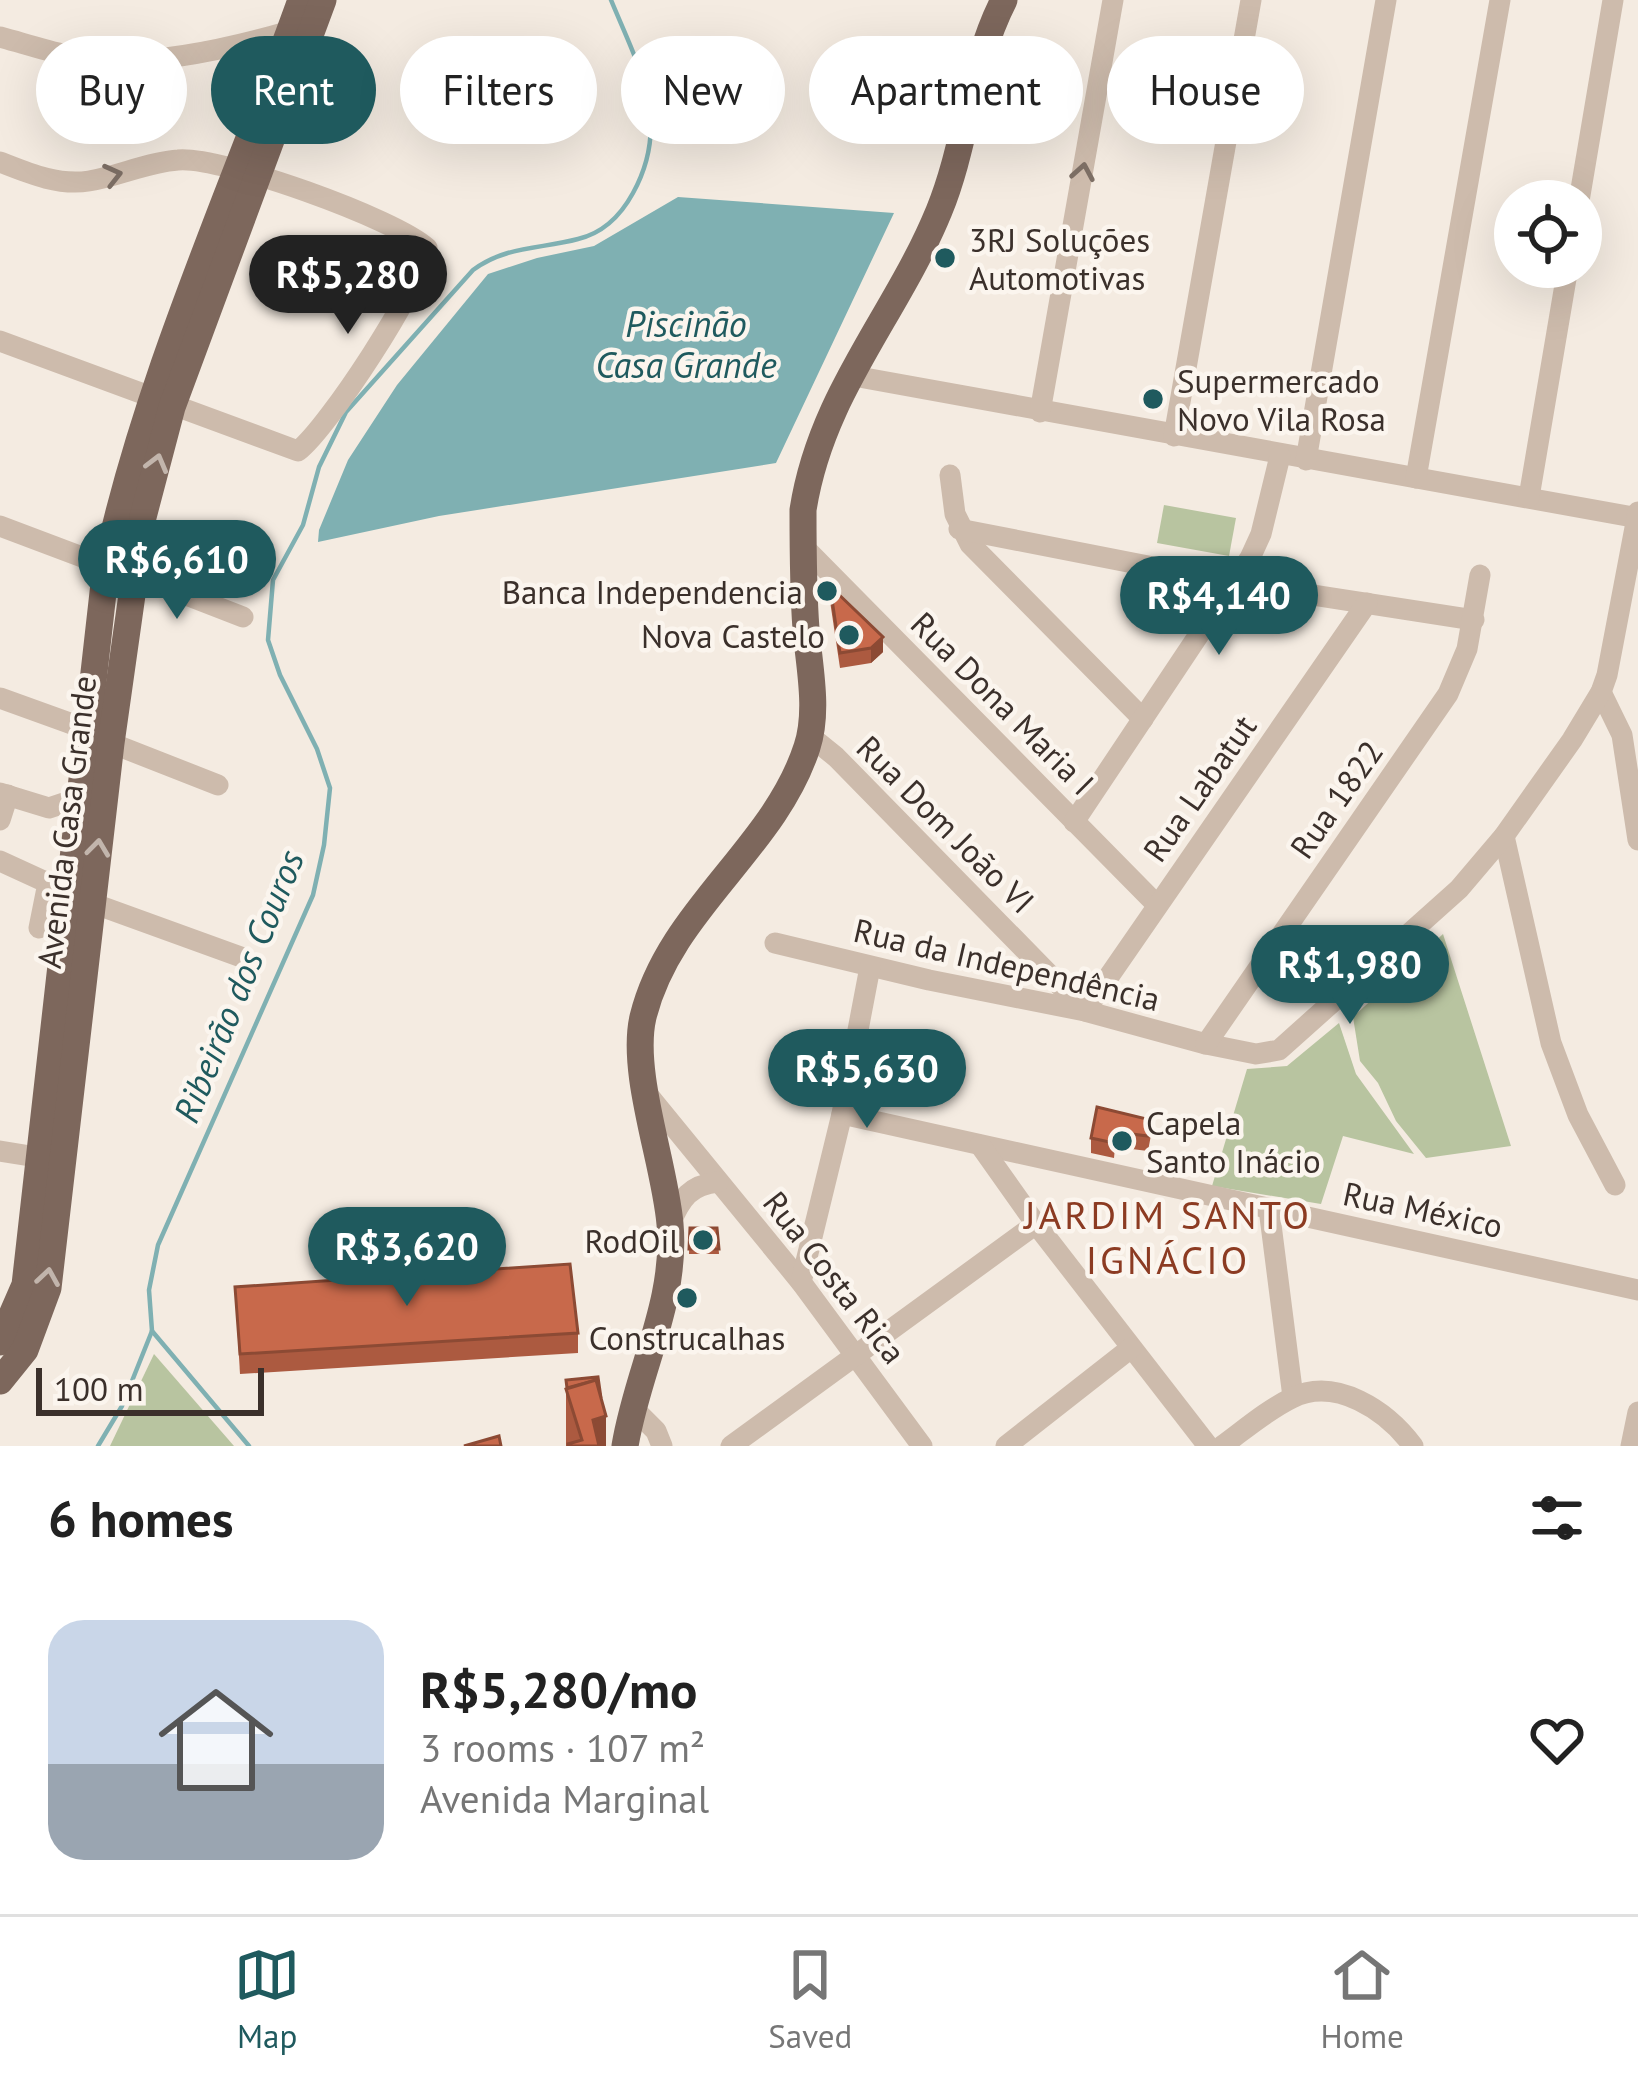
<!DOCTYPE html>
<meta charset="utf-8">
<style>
body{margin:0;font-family:"PT Sans",sans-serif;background:#f2f2f2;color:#222;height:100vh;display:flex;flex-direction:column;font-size:45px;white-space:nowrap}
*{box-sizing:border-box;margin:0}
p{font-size:39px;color:#767676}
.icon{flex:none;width:66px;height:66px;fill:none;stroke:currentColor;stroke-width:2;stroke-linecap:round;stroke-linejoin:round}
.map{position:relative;height:1446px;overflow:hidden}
.panel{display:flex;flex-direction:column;background:#fff;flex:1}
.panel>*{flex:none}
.hud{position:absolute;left:36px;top:36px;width:1566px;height:108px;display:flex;gap:24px}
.fabs{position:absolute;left:1494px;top:180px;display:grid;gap:24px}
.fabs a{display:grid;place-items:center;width:108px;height:108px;border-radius:50%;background:#fff;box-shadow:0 12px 48px #0002;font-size:60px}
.scale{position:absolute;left:36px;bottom:30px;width:228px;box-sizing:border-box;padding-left:12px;border:6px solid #3b302b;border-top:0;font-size:33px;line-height:42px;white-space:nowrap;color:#3b302b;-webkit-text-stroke:9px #fbf5ee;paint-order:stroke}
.price{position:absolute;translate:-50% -102px;padding:0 27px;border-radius:42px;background:#1f5a5e;color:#fff;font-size:39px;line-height:78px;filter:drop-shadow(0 3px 6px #0008)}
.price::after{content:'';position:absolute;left:50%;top:72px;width:36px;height:27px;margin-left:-18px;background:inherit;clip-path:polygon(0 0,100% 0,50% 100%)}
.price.active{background:#222;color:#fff}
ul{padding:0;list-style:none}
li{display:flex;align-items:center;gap:36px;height:300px;padding:0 48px}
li+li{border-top:3px solid #e0e0e0}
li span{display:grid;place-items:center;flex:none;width:336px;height:240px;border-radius:36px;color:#555}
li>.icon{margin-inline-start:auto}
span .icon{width:144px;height:144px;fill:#fffc;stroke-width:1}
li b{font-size:51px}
h2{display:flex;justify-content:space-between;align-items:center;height:144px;padding:0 48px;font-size:51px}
.chip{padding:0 42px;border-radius:54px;background:#fff;box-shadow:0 12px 48px #0002;font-size:42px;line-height:108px}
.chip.active{background:#1f5a5e;color:#fff}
.tab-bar{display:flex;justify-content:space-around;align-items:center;height:168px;border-top:3px solid #e0e0e0;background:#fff;font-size:33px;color:#767676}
.tab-bar a{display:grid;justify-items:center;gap:6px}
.tab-bar .active{color:#1f5a5e}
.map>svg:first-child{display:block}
.green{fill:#b8c4a0}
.water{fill:#7fb0b2}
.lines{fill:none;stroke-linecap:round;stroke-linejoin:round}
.stream{stroke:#7fb0b2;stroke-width:4.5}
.minor{stroke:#cdbbac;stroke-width:21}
.major{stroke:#7d675c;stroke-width:27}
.wall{fill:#ac5a40}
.shaded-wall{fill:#8c4a34}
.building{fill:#c8694b;stroke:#8c4a34;stroke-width:3}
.oneway{stroke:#7d6f65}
.oneway2{stroke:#c2b5ac}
.poi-dot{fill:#1f5a5e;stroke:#fbf5ee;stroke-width:4.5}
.labels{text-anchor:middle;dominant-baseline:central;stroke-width:9;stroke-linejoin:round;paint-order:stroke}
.poi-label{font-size:33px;fill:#3b302b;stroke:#fbf5ee;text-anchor:start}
.street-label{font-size:33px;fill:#3b302b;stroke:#fbf5ee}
.water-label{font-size:36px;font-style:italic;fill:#1f5a5e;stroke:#fbf5ee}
.quarter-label{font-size:39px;letter-spacing:3px;fill:#8c3b22;stroke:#fbf5ee}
</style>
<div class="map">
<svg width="1638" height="1446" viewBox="0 0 1638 1446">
<rect width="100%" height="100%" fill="#f4ebe1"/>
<g class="green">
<polygon points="1164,505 1236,518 1229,556 1157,543"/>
<polygon points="1443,934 1511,1146 1426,1158 1396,1121 1378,1083 1360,1061 1353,1017"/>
<polygon points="1339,1023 1356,1074 1414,1154 1343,1136 1321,1204 1212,1186 1247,1069 1287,1066"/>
<polygon points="154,1354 234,1446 110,1446"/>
</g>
<polygon class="water" points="678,197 894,213 776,463 439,516 318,542 319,530 348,460 397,385 488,274 537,258 594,246"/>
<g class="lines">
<g class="stream">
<polyline points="152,1331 249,1446"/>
<path d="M98 1446 122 1406 152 1331 149 1290 158 1245 313 895 324 845 330 788 317 749 280 675 268 640 273 580 303 525 319 467 346 412 473 270C505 246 541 249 578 239 603 233 621 215 633 193 672 122 639 68 611 0"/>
</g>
<g class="minor">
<path d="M0 37C37 47 73 60 112 61 170 62 235 47 290 31"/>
<path d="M0 162C28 173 58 186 89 181 119 176 148 162 178 160 221 156 396 219 427 248 421 286 328 428 298 451L0 341"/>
<polyline points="1579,201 1613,0"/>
<polyline points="848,375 1638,518"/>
<polyline points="1040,412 1113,0"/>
<polyline points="1174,436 1251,0"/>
<polyline points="1306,460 1386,0"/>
<polyline points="950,475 955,514 970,544 1143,719"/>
<polyline points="1416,478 1500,0"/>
<polyline points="1529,497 1568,267"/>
<polyline points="0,526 106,566"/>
<polyline points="959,529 1235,583 1474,620"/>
<polyline points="803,546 1157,905"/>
<polyline points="132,574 243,617"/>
<polyline points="1601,692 1622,735 1638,840"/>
<polyline points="0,698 86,729"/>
<polyline points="810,736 836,757 1085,1011 1367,603"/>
<polyline points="111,743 218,785"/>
<polyline points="0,793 49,808 79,798"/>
<polyline points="0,820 8,795"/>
<polyline points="1074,822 1250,558 1261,534 1280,456"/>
<polyline points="1504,836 1551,1043 1578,1115 1615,1185"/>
<polyline points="0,861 48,883 39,928"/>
<polyline points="92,903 241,957"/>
<polyline points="775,943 929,980 1085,1011 1206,1044 1256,1054 1279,1050 1459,889 1504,836 1572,740 1601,692 1607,675 1638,512"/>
<polyline points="1206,1044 1448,694 1467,649 1480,575"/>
<polyline points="648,1095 801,1282 922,1446"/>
<polyline points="842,1114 1638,1290"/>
<polyline points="980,1145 1036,1224 1208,1446"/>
<polyline points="0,1151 49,1159"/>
<polyline points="1269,1209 1293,1397"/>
<path d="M670 1224C681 1198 690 1185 718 1182"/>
<polyline points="801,1282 842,1114 870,967"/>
<polyline points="632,1407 656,1431 662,1446"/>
<polyline points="731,1446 1036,1224"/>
<polyline points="1006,1446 1131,1348"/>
<path d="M1222 1446C1244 1430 1267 1410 1292 1398 1336 1376 1387 1411 1413 1446"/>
<polyline points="1631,1446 1638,1412"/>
</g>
<g class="major">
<path d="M0 1342 25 1285 106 566C149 370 234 188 301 0"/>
<polyline points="0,1381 25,1350 48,1288 111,743 143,517 172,407 323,0"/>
<path d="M625 1446C637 1371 677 1302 670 1224 665 1164 630 1073 643 1017 669 910 774 849 807 747 819 710 809 666 806 629 803 589 803 550 803 510 821 393 896 316 939 211 967 143 970 66 1004 0"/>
</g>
</g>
<g class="wall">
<polygon points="830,586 883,652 871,663 840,668 830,601"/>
<polygon points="1097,1107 1151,1135 1148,1151 1115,1147 1114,1158 1091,1153 1091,1138"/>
<polygon points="690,1228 717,1228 719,1254 689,1254"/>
<polygon points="235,1287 578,1333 578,1353 240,1374"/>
<polygon points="566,1389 606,1446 566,1446"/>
</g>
<g class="shaded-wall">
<polygon points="883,637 883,652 871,663 871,648"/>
<polygon points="606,1416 606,1446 593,1446 593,1420"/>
</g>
<g class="building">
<polygon points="830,586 883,637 871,648 840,653"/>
<polygon points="1097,1107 1151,1120 1148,1136 1115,1132 1114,1143 1091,1138"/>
<polygon points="690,1228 717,1228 719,1249 689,1249"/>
<polygon points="570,1264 578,1333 240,1354 235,1287"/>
<polygon points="598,1377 601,1398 596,1380 567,1388 566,1380"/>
<polygon points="596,1380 606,1416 593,1420 599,1446 568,1446 568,1444 582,1440 566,1389"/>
<polygon points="499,1436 501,1446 464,1446"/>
</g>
<defs><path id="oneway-chevron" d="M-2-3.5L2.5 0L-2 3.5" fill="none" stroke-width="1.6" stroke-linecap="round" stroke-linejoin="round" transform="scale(3)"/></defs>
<g class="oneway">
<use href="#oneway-chevron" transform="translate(1083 172) rotate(-80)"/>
<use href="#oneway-chevron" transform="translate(113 175) rotate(-14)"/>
</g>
<g class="oneway2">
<use href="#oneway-chevron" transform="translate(157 463) rotate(-75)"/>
<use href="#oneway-chevron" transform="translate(98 848) rotate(-83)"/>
<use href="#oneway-chevron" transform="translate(48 1277) rotate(-81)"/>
</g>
<g class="poi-dot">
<circle cx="945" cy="258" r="12"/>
<circle cx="1153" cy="399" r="12"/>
<circle cx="827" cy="591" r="12"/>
<circle cx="849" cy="635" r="12"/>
<circle cx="1122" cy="1141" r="12"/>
<circle cx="703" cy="1240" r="12"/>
<circle cx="687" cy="1298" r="12"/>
</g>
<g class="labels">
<g class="poi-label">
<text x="969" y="239">3RJ Soluções<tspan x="969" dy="38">Automotivas</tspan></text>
<text x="1177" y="380">Supermercado<tspan x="1177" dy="38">Novo Vila Rosa</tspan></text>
<text x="803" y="591" text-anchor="end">Banca Independencia</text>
<text x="825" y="635" text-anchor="end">Nova Castelo</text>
<text x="1146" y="1122">Capela<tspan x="1146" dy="38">Santo Inácio</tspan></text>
<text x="679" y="1240" text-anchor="end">RodOil</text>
<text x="687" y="1337" text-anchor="middle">Construcalhas</text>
</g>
<g class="street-label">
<text transform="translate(1003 703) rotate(45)">Rua Dona Maria I</text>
<text transform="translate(1199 788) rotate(-55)">Rua Labatut</text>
<text transform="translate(1336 799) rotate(-55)">Rua 1822</text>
<text transform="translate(66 822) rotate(-83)">Avenida Casa Grande</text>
<text transform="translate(946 824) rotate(45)">Rua Dom João VI</text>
<text transform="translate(1007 964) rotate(13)">Rua da Independência</text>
<text transform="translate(1423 1209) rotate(12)">Rua México</text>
<text transform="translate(835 1277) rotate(52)">Rua Costa Rica</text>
</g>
<g class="water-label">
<text x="686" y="323">Piscinão<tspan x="686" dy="41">Casa Grande</tspan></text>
<text transform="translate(238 986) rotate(-68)">Ribeirão dos Couros</text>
</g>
<g class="quarter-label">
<text x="1168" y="1214">JARDIM SANTO<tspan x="1168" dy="45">IGNÁCIO</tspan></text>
</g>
</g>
</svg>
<div class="fabs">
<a><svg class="icon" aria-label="locate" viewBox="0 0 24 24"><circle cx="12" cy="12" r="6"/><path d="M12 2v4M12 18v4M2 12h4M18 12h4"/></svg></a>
</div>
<div class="scale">100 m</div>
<b class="price active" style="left:348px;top:337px">R$5,280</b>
<b class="price" style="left:177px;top:622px">R$6,610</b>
<b class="price" style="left:1219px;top:658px">R$4,140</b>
<b class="price" style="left:1350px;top:1027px">R$1,980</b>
<b class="price" style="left:867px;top:1131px">R$5,630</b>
<b class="price" style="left:407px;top:1309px">R$3,620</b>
<div class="hud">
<a class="chip">Buy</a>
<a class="chip active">Rent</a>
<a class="chip">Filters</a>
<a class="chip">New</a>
<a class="chip">Apartment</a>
<a class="chip">House</a>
</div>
</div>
<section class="panel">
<h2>6 homes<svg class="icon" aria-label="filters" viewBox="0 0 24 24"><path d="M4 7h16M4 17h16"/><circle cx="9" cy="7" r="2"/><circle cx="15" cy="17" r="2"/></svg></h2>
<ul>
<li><span style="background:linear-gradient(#c9d6e8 60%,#9aa5b1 0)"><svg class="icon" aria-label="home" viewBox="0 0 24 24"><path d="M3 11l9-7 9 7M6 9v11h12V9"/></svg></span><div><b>R$5,280/mo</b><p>3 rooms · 107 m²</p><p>Avenida Marginal</p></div><svg class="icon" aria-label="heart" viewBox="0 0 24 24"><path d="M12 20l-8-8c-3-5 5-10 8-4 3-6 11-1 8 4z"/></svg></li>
</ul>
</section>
<nav class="tab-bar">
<a class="active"><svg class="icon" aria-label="map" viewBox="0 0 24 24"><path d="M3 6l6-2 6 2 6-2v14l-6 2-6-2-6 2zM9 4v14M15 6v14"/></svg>Map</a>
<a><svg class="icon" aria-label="saved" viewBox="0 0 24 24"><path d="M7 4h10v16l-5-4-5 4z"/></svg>Saved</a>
<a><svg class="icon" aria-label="home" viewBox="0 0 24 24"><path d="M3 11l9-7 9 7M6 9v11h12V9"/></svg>Home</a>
</nav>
